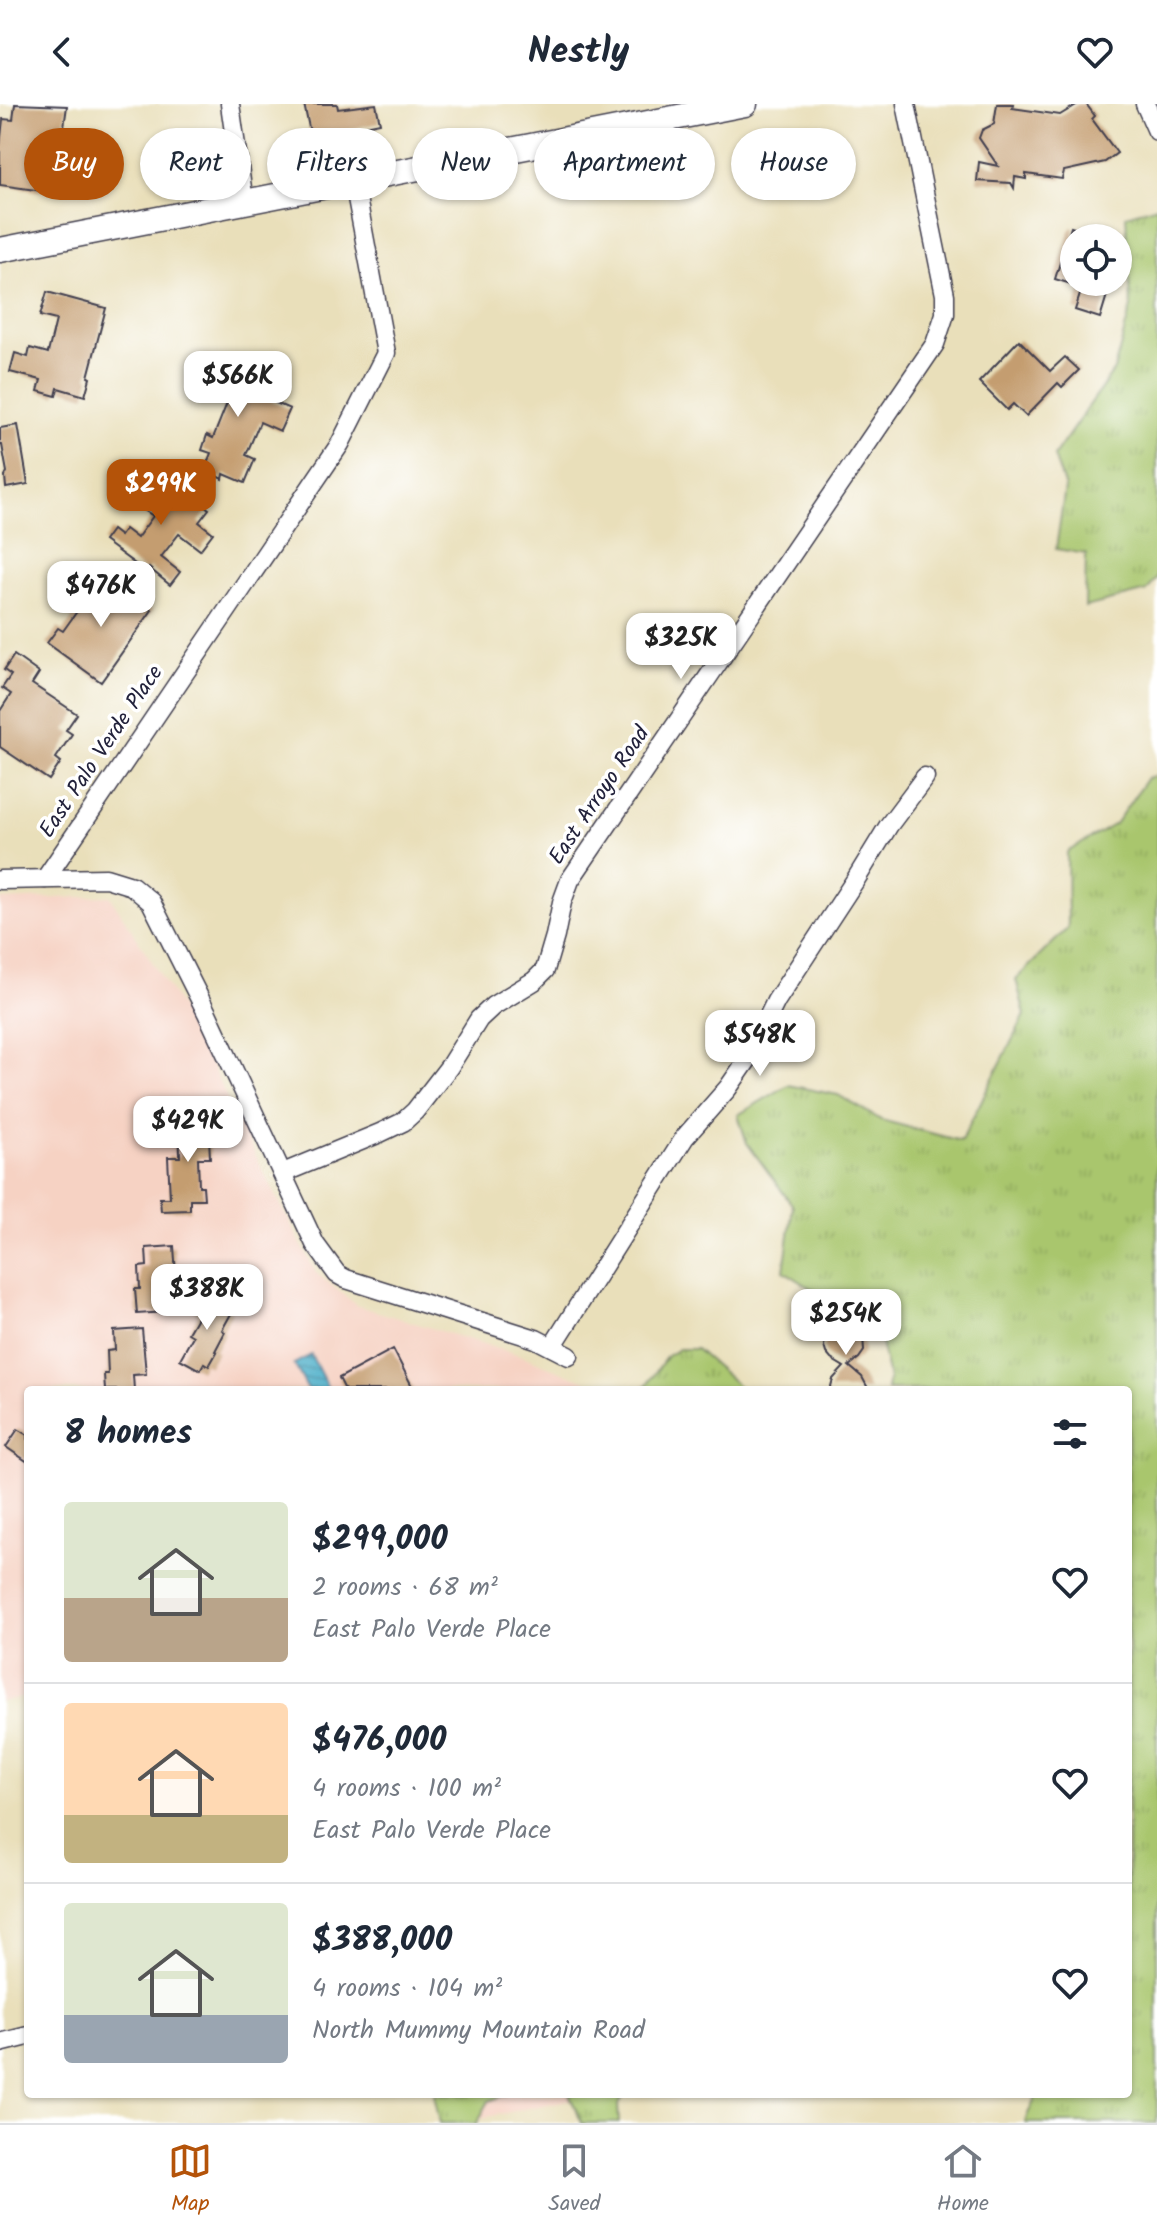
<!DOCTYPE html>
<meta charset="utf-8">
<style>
body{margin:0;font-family:Kalam,sans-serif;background:#f2f2f3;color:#1f2937;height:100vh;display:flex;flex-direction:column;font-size:30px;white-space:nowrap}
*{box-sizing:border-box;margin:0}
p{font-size:26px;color:#747a83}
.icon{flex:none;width:44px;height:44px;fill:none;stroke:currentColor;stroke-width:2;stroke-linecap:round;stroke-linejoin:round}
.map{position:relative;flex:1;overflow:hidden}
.drawer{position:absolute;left:24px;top:1282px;width:1108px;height:712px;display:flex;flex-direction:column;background:#fff;border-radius:8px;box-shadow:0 2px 6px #0004}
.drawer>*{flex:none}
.top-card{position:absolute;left:24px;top:24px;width:1110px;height:72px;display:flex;gap:16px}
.tools{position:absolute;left:1060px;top:120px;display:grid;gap:16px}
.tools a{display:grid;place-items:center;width:72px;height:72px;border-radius:50%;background:#fff;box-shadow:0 2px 6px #0004;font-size:40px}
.price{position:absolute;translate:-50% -68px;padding:0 18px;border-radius:16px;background:#fff;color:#222;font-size:26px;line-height:52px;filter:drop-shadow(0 2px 4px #0008)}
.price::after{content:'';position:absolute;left:50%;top:48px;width:24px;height:18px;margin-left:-12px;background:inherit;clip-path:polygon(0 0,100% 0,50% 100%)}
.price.selected{background:#b45309;color:#fff}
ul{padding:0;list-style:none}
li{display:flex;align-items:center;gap:24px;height:200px;padding:0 40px}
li+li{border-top:2px solid #e0e1e3}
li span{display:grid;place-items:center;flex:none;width:224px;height:160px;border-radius:8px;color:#555}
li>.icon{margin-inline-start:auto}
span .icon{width:96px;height:96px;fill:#fffc;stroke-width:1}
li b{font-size:34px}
h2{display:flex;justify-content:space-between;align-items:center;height:96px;padding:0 40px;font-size:34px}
.chip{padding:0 28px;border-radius:36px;background:#fff;box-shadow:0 2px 6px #0004;font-size:28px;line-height:72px}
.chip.selected{background:#b45309;color:#fff}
header{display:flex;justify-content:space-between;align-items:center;height:104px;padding:0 40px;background:#fff;font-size:36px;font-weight:700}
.dock{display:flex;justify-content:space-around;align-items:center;height:112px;border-top:2px solid #e0e1e3;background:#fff;font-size:22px;color:#747a83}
.dock a{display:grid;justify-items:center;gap:4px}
.dock .selected{color:#b45309}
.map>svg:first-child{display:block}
.built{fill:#f6d2c3}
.grass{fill:url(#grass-tufts);stroke:#667454;stroke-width:2}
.water{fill:url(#water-rules);stroke:#366882;stroke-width:2}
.building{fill:#c49d70}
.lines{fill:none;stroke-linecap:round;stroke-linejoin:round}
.street-casing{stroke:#403e4e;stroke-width:21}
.secondary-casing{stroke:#403e4e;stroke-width:27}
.street{stroke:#fff;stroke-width:18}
.secondary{stroke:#fff;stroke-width:24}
.labels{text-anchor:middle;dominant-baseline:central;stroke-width:7;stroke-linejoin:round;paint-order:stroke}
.street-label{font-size:22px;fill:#22223b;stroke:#fff}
</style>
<header><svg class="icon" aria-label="back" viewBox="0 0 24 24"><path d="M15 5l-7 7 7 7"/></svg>Nestly<svg class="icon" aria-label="heart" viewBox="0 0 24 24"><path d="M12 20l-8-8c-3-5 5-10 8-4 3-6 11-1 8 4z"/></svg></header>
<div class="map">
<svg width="1157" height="2019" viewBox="0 0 1157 2019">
<defs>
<pattern id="grass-tufts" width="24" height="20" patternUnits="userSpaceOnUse" patternTransform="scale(2)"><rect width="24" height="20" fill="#a9c66d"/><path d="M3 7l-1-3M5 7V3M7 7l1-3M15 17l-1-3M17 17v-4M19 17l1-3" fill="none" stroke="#91aa5f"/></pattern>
<pattern id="water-rules" width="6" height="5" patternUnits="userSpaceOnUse" patternTransform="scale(2)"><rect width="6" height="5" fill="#49adc8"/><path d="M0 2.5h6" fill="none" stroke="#3c8ca4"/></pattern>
</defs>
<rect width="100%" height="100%" fill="#fff"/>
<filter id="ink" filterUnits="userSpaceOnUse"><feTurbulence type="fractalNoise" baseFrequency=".0125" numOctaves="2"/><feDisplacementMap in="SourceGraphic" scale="16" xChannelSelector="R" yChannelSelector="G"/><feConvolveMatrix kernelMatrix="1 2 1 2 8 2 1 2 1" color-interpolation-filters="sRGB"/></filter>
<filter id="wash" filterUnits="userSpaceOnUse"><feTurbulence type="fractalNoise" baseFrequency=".006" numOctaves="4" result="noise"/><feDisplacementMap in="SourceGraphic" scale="32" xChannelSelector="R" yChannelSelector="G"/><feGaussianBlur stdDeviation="1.8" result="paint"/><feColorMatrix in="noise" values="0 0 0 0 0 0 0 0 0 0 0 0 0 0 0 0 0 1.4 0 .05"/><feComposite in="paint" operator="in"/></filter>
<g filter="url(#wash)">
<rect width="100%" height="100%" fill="#e9dfba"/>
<g class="built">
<polygon points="110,792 189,916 258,1057 316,1169 358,1202 520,1251 585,1277 593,1286 28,1286 28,1592 0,1598 0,796"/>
<polygon points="438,1990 597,1990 457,2019"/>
</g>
<g class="grass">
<polygon points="1157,102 1157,474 1147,487 1085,503 1086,450 1056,445 1065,384 1054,352 1114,266 1131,203 1126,111"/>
<path d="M1157 672V2019H1025C1027 2007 1036 1998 1036 1990H1128V1286H887L889 1273 874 1210 822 1191 784 1167 793 1102 747 1039 738 1011 788 981 838 991 881 1016 961 1037 1025 911 1016 875 1068 824 1067 748 1115 720 1147 674Z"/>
<polygon points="679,1245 696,1245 743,1286 643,1286 667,1252"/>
<polygon points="434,1990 507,1990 489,1997 477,2019 440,2019"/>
<polygon points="569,1990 625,1990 618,2001 619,2019 582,2019"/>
</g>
<polygon class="water" points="311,1251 329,1286 308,1286 294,1260"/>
<g id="blocks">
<g class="building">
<polygon points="15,0 67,2 61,44 56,43 50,88 0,81 0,42 3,15 13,16"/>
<polygon points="304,0 337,0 338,5 376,0 380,19 311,33"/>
<polygon points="997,0 1013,0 1012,4 1060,11 1078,0 1086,0 1095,12 1092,15 1117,49 1105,58 1064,67 1062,75 1026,70 1026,75 1015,73 1014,84 1011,79 977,77 979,58 998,62 979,34 982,26 994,20"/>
<polygon points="1071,123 1074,124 1074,181 1055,175"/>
<polygon points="1084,178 1111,178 1100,214 1075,206"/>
<polygon points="47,188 106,204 88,273 90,274 85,292 58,284 56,292 38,287 41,276 10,268 15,249 28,253 30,244 48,249 56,216 40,212"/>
<polygon points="1019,236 1050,267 1065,253 1079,266 1062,283 1058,279 1026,312 1013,300 1007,306 979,278"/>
<polygon points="207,251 240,274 242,270 276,285 271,297 290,305 280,327 260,318 246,351 255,355 245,379 224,370 223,375 204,367 211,349 202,346 207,331 213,334 229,294 194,271"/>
<polygon points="18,321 28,380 6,384 5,372 7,368 2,341 0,341 0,324"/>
<polygon points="142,364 189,400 194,394 209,405 199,418 213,429 200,446 179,430 161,453 180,468 170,481 149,464 146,468 104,437 112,426 120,432 125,425 137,434 153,412 141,404 147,397 128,382"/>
<polygon points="103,471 152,506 101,578 47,539 58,524 63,527"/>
<polygon points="14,551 39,569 32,580 77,610 66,626 72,630 56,654 61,658 49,676 0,643 0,607 11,590 2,584 11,571 4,566"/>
<polygon points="208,1012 210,1054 198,1054 199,1082 203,1082 204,1095 190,1095 190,1106 161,1107 160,1094 170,1094 168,1053 180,1053 179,1013"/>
<polygon points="174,1142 177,1186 164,1187 166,1208 137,1210 135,1185 140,1185 139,1163 147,1162 146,1144"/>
<polygon points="207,1188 228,1200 226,1204 232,1208 222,1226 225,1228 215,1247 217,1248 209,1262 204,1259 200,1266 180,1255 193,1232 188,1229 199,1210 195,1208"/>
<polygon points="843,1220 858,1225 863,1231 864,1247 859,1254 849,1262 862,1273 869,1286 830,1286 833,1275 844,1263 831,1255 826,1249 824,1242 825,1233 829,1227"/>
<polygon points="142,1225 146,1270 133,1271 134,1286 105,1286 104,1270 108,1270 107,1247 115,1246 114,1227"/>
<polygon points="393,1245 414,1286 345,1286 339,1274"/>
<polygon points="18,1325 28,1331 28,1358 6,1343"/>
</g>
</g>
</g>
<g filter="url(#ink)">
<use href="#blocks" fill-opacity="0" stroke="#403e4e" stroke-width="2"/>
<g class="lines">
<g class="street-casing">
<g id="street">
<polyline points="230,0 244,98"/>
<polyline points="1145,0 1157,27"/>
<polyline points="45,775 340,340 386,249 354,78"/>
<polyline points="0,776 106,774 132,782 151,798 207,909 315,1140 337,1170 346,1175 536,1235 569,1252"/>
<polyline points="283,1069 380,1029 403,1018 415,1007 449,963 479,915 493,902 534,877 545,866 555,832 562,798 570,776 935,240 945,210 945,191 906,0"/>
<polyline points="552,1243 685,1033 728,984 746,958 776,897 856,775 889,721 925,673"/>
<polyline points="0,1939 28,1932"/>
</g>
</g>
<g class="secondary-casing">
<polyline id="secondary" points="0,146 745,0"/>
</g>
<use href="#street" class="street"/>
<use href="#secondary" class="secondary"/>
</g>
</g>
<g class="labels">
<g class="street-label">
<text transform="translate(102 648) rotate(-56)">East Palo Verde Place</text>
<text transform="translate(600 692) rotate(-56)">East Arroyo Road</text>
</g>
</g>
</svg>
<div class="tools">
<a><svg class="icon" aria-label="locate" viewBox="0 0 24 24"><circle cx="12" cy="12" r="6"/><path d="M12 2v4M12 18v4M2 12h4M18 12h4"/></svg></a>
</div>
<b class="price" style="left:238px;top:315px">$566K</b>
<b class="price selected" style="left:161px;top:423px">$299K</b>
<b class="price" style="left:101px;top:525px">$476K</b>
<b class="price" style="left:681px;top:577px">$325K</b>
<b class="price" style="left:760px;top:974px">$548K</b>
<b class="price" style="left:188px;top:1060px">$429K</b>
<b class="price" style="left:207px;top:1228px">$388K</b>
<b class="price" style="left:846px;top:1253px">$254K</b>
<div class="top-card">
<a class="chip selected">Buy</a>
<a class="chip">Rent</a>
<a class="chip">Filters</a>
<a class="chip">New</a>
<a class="chip">Apartment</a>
<a class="chip">House</a>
</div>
<section class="drawer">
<h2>8 homes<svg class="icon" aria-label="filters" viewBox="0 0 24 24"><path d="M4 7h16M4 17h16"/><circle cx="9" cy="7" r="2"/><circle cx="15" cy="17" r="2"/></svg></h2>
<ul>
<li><span style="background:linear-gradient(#dfe7d0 60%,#b9a48a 0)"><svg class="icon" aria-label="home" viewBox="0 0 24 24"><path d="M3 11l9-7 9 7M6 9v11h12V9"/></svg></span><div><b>$299,000</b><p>2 rooms · 68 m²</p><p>East Palo Verde Place</p></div><svg class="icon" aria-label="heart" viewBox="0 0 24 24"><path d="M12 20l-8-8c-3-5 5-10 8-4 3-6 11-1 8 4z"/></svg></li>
<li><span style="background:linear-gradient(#ffd9b3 70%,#c2b280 0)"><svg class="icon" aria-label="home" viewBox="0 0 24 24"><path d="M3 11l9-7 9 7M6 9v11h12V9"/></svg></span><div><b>$476,000</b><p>4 rooms · 100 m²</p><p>East Palo Verde Place</p></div><svg class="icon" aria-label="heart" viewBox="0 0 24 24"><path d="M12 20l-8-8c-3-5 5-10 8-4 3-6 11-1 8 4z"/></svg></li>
<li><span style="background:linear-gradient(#dfe7d0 70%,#9aa5b1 0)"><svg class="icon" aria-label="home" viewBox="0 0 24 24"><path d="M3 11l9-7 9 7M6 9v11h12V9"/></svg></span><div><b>$388,000</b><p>4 rooms · 104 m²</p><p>North Mummy Mountain Road</p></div><svg class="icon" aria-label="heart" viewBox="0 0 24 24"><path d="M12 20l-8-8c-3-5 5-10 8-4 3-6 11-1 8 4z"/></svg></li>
</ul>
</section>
</div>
<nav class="dock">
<a class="selected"><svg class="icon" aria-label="map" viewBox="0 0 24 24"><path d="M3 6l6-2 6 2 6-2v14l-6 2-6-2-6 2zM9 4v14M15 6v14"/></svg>Map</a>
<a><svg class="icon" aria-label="saved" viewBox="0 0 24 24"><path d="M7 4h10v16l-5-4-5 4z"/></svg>Saved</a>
<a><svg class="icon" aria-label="home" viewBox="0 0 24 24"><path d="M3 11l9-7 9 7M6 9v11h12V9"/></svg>Home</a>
</nav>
